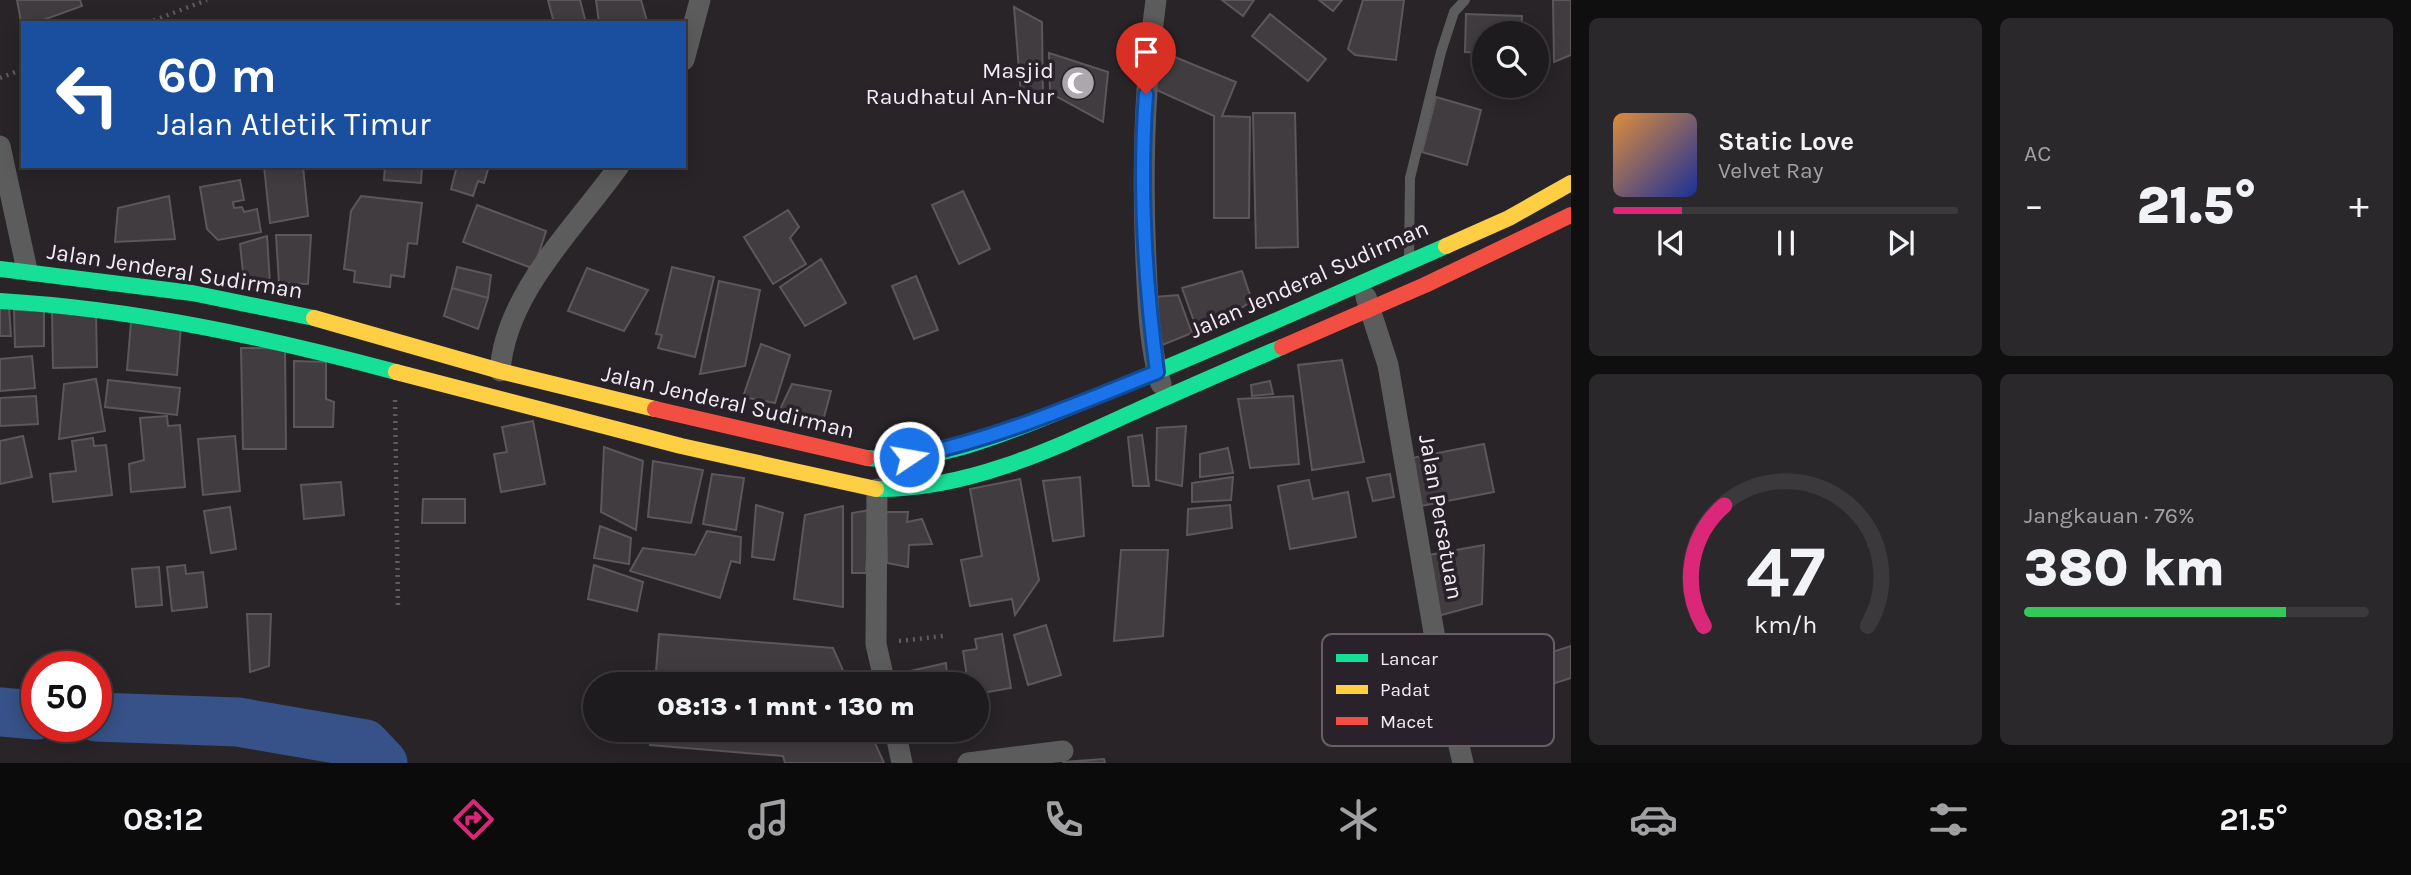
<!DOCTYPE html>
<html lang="id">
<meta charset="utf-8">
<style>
:root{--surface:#1e1b1e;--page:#2b282b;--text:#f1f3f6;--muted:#a1a1a4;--line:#3c393c;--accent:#db2777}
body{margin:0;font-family:Karla,sans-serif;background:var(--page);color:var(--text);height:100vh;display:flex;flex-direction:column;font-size:26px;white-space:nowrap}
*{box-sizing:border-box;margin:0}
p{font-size:23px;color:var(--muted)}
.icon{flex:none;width:38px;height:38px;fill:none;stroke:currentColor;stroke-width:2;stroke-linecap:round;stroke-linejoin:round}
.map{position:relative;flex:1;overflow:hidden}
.panel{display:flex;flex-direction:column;gap:18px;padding:18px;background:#100f10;width:840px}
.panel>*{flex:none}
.banner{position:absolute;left:21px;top:21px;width:665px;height:147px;border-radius:0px;box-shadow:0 4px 18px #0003,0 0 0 2px var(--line);background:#1a4fa0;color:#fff;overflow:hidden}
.fabs{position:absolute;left:1472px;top:21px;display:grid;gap:14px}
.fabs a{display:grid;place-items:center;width:77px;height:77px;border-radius:50%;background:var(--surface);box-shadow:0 4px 18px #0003,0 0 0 2px var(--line);font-size:35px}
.speed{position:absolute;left:21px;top:651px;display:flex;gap:14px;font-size:35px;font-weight:700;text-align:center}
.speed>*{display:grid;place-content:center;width:91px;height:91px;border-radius:50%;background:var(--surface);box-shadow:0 4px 18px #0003,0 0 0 2px var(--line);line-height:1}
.speed .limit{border:10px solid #d22;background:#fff;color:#111}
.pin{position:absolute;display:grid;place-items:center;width:60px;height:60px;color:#fff;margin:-72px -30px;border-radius:50% 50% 50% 0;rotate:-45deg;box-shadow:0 0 7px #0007}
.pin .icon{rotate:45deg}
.me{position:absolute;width:77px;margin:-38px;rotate:78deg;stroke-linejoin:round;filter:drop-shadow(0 0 5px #0008)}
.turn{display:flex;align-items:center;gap:24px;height:147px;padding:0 21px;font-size:32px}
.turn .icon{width:91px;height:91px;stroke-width:2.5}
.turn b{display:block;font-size:49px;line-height:60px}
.big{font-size:52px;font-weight:800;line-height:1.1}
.panel .widget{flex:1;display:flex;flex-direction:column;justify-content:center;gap:10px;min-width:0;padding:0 24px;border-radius:10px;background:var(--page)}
.panel .dial{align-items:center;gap:0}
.dial svg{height:182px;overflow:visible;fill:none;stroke:var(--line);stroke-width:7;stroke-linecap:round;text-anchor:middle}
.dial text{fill:var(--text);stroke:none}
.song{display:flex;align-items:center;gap:21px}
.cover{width:84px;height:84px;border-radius:10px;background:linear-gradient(135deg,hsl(30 70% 55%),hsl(230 70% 35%))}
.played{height:7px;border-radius:4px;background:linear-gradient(90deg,var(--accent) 20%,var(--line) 20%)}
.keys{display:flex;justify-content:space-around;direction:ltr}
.heat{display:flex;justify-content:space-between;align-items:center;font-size:38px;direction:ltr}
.charge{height:10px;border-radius:5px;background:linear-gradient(90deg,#34c759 76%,var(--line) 0)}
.panel .tiles{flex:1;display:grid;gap:18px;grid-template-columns:repeat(2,1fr)}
.trip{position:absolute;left:583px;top:672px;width:406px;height:70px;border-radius:35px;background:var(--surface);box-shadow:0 4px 18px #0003,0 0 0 2px var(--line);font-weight:800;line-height:70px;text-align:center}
.tabs{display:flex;height:112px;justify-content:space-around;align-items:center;background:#0c0b0c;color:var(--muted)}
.tabs .icon{width:49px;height:49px}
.tabs .current{color:var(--accent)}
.tabs b{font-size:32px;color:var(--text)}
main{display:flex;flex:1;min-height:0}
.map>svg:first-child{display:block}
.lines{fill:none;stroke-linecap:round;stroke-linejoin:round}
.river{stroke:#375288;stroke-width:49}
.building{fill:#403c3f;stroke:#5b575a;stroke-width:2}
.path{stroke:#5e5c5d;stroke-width:4.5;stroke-dasharray:2 5;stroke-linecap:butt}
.lane{stroke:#5c5c5c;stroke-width:10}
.street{stroke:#5c5c5c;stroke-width:21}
.fast{stroke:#16e098;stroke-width:16}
.slow{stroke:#ffcf43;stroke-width:16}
.jam{stroke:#f24e42;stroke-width:16}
.route-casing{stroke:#114b97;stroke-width:18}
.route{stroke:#1a73e8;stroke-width:12}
.labels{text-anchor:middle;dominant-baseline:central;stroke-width:7;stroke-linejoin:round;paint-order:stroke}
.poi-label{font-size:23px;fill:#f3eef3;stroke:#29222a;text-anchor:end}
.street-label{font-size:23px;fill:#f3eef3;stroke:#29222a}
.key{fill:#29222a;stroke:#665f66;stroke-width:2}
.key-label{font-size:19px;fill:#f3eef3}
</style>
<main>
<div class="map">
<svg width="1571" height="763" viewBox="0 0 1571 763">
<rect width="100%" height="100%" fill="#282428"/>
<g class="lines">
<!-- river -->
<path class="river" d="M 0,712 L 37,715
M 96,717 L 238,722 L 365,744 L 383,763"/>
</g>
<!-- building -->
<path class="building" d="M 17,0 L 80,0 L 82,6 L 35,23 L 23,23 L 22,27 Z
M 548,0 L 580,0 L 586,23 L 554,23 Z
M 596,0 L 641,0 L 647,21 L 599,23 Z
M 1222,0 L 1254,0 L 1243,16 Z
M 1319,0 L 1342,0 L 1333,11 Z
M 1363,0 L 1404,0 L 1396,60 L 1355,55 L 1348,49 Z
M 1553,0 L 1571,0 L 1571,55 L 1554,62 Z
M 1014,7 L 1042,22 L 1043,101 L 1021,96 Z
M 1270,14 L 1326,59 L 1308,81 L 1252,36 Z
M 1466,14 L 1522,16 L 1521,33 L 1484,33 L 1484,53 L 1465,52 Z
M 1160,51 L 1236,82 L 1222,116 L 1250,117 L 1249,218 L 1214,218 L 1214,116 L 1150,87 Z
M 1049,53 L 1108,72 L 1103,122 L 1050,93 Z
M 1436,97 L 1481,110 L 1467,165 L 1422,152 Z
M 1253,113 L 1295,113 L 1298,247 L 1256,248 Z
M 264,166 L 303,166 L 308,216 L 270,223 Z
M 385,166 L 422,166 L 421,183 L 384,180 Z
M 457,166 L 489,166 L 484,183 L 478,181 L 473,196 L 451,189 Z
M 240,180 L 244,200 L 233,202 L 234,208 L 242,207 L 244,212 L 257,209 L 261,232 L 218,240 L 207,229 L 200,187 Z
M 963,191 L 990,249 L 959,264 L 932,205 Z
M 169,196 L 175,239 L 115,242 L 118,208 Z
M 361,196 L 422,203 L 417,244 L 408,243 L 404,277 L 391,275 L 390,287 L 354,282 L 355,271 L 344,269 L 351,211 Z
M 477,205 L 546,231 L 534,269 L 463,242 Z
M 788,210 L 799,227 L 790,238 L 806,264 L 773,284 L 744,237 Z
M 276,235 L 311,235 L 308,284 L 279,283 Z
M 267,236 L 270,283 L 244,282 L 240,244 Z
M 821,259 L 846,303 L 805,326 L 780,287 Z
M 457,267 L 491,275 L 488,298 L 452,288 Z
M 672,267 L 714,277 L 695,357 L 658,348 L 662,335 L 656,334 Z
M 587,268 L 648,290 L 624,331 L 568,311 Z
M 1242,271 L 1252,301 L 1199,335 L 1182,288 Z
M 916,276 L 938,330 L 914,339 L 892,286 Z
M 719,281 L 760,290 L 745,366 L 700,374 Z
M 452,288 L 488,298 L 478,329 L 444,316 Z
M 1178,295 L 1192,333 L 1162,345 L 1155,297 Z
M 0,307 L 9,307 L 11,336 L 0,336 Z
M 14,310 L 44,310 L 44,346 L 15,347 Z
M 96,311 L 97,367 L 53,368 L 52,312 Z
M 131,322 L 181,326 L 177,375 L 127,370 Z
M 761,344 L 790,355 L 775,403 L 743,397 Z
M 241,348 L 285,348 L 286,449 L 243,449 Z
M 32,356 L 35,388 L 0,391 L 0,359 Z
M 1342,360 L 1364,462 L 1312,470 L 1298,365 Z
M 294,361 L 326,362 L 326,399 L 334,402 L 333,427 L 294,427 Z
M 96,379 L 105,431 L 59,439 L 64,384 Z
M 108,380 L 180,388 L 177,415 L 105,407 Z
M 1270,381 L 1273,394 L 1252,396 L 1251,385 Z
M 792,384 L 831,391 L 820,432 L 774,422 Z
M 36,396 L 38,424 L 0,426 L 0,398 Z
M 1293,396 L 1299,464 L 1250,468 L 1238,399 Z
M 167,416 L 168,426 L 180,425 L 185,487 L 131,492 L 129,464 L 144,460 L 140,418 Z
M 533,421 L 545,484 L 501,492 L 494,454 L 507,452 L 502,427 Z
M 1186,426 L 1182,486 L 1156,480 L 1157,428 Z
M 1142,435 L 1149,486 L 1133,486 L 1128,437 Z
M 23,436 L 32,477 L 0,484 L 0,441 Z
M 235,436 L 240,491 L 203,495 L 198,439 Z
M 93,438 L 94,446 L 106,445 L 112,495 L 53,502 L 50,474 L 76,471 L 72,441 Z
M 1484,444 L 1494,492 L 1421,506 L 1412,458 Z
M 604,447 L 643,461 L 636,530 L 601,512 Z
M 1228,448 L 1233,473 L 1200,477 L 1200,454 Z
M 653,461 L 703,470 L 691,523 L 648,517 Z
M 712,474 L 744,478 L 736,530 L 703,524 Z
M 1390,474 L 1394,497 L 1373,501 L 1367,478 Z
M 1080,477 L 1084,536 L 1053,541 L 1043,481 Z
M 1233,477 L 1231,500 L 1192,502 L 1192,483 Z
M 1020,479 L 1039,580 L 1015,615 L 1012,599 L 970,606 L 961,560 L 982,556 L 970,489 Z
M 1309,480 L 1313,499 L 1348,492 L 1356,537 L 1290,549 L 1278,486 Z
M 341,482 L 344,515 L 304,519 L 301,485 Z
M 423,499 L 465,499 L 465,523 L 422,523 Z
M 756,505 L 783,513 L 774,560 L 752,557 Z
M 1230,505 L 1232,528 L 1187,535 L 1188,509 Z
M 843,506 L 843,607 L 794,599 L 805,515 Z
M 230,507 L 236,549 L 211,553 L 204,511 Z
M 870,510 L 866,573 L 852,573 L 852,513 Z
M 886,512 L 908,512 L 907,522 L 922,519 L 932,544 L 909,545 L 908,567 L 887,563 Z
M 600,526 L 631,538 L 629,564 L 594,558 Z
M 707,531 L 741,537 L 740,563 L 731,561 L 720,598 L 630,571 L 643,548 L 695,555 Z
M 1484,545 L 1482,604 L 1438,616 L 1428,555 Z
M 1121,550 L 1168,550 L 1163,636 L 1114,641 Z
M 185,565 L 186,574 L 203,572 L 207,607 L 172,611 L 167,567 Z
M 594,565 L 643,582 L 637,611 L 588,599 Z
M 159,567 L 162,605 L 136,607 L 132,569 Z
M 247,614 L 271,614 L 269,666 L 250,672 Z
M 1046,625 L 1061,675 L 1028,685 L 1014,635 Z
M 659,634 L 833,648 L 849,684 L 655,684 Z
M 1002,634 L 1011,688 L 976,694 L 976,684 L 968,684 L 963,651 L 977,649 L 975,639 Z
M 1571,646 L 1571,678 L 1527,692 L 1518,663 Z
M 946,663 L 948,684 L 893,684 L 892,675 Z
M 652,730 L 869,730 L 884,763 L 785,763 L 783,756 L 650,745 Z
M 1104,759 L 1105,763 L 1062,762 Z"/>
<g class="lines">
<!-- path -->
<path class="path" d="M 147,23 L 207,0
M 0,78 L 23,69
M 395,400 L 398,605
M 899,641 L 943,636"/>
<!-- lane -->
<path class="lane" d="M 1409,259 L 1410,178 L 1441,52 L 1454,12 L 1465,0"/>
<!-- street -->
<path class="street" d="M 1156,0 C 1144,87 1142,174 1146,262 C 1148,303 1149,346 1161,384
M 684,60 L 700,0
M 0,146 L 27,270
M 1366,297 L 1388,365 L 1438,656 L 1463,763
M 500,371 C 506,292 575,228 619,166
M 877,489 L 876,644 L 885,684
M 895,730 L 902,763
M 968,763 L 1063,751"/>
<!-- fast -->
<path class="fast" d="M 0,269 L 192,293 L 314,318
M 0,301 C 135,309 265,337 396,372
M 867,458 C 942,466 1032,422 1100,395 C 1217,348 1331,296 1446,246
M 876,489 C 969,490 1057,447 1140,409 C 1187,388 1235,367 1282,347"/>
<!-- slow -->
<path class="slow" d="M 1446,246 L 1509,218 L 1571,183
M 314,318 L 500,371 L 655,409
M 396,372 L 681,446 L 876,489"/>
<!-- jam -->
<path class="jam" d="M 1282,347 L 1425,285 L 1571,215
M 655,409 L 867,458"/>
</g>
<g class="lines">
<!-- route casing -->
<g class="route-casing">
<path id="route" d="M 909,457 C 996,439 1075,405 1157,372 C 1145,281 1139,186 1146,94"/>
</g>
<!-- route -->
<use href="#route" class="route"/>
</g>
<!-- icons -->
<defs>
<g id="mosque-disc" transform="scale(1.75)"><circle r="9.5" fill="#aca7ac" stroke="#29222a"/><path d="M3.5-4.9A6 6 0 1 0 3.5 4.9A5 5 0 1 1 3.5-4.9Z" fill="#fff"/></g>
</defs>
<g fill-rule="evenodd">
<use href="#mosque-disc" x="1078" y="83"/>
</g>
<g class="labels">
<!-- poi labels -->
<g class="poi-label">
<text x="1054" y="70">Masjid<tspan x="1054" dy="26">Raudhatul An-Nur</tspan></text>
</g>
<!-- street labels -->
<g class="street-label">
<text transform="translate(175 271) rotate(9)">Jalan Jenderal Sudirman</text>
<text transform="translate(1309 279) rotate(-24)">Jalan Jenderal Sudirman</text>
<text transform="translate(728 402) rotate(13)">Jalan Jenderal Sudirman</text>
<text transform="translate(1441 517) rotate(80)">Jalan Persatuan</text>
</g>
</g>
<!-- legend -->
<rect x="1322" y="634" width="232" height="112" rx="10" class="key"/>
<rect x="1336" y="654" width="32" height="8" fill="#16e098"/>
<rect x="1336" y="685" width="32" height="9" fill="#ffcf43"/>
<rect x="1336" y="717" width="32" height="8" fill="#f24e42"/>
<g class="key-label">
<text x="1380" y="665">Lancar</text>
<text x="1380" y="696">Padat</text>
<text x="1380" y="728">Macet</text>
</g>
</svg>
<div class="fabs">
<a><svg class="icon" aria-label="search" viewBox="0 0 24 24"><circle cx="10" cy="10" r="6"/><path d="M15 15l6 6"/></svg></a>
</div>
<div class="speed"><div class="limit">50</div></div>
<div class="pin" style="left:1146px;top:94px;background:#d93025"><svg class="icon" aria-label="arrive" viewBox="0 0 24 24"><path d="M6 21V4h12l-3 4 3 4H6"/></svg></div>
<svg class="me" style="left:909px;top:457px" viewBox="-20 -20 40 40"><circle r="17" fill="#1a73e8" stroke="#fff" stroke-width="3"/><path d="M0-11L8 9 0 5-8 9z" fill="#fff"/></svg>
<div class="trip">08:13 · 1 mnt · 130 m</div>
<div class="banner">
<div class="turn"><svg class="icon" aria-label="left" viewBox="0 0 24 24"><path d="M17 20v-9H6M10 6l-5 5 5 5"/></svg><div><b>60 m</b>Jalan Atletik Timur</div></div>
</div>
</div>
<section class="panel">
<div class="tiles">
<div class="widget">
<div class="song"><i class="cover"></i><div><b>Static Love</b><p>Velvet Ray</p></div></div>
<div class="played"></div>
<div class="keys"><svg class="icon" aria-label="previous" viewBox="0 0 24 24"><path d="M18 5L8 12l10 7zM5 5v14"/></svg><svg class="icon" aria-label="pause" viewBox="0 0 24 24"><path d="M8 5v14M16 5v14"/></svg><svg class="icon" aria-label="next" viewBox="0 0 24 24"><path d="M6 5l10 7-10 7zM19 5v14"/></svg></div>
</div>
<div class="widget"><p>AC</p>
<div class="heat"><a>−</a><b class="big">21.5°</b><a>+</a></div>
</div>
<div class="widget dial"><svg viewBox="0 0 100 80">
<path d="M14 69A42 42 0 1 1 86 69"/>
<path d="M14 69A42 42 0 0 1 23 16" stroke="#db2777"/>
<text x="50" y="56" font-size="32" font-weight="700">47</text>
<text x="50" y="72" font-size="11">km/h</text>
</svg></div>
<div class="widget"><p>Jangkauan · 76%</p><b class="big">380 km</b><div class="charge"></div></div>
</div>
</section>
</main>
<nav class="tabs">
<b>08:12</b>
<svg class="icon current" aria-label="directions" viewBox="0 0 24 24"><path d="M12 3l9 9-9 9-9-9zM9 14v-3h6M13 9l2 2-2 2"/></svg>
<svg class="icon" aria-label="music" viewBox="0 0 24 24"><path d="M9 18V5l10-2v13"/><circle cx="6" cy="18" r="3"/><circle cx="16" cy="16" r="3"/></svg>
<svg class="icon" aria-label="phone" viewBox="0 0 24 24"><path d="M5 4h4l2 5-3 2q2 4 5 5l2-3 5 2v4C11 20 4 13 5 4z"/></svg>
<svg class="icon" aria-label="climate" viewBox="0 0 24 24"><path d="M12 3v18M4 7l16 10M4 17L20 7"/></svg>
<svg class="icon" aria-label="car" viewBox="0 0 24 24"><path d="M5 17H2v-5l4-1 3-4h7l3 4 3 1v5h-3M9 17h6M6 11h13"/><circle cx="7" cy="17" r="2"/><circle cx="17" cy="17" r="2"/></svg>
<svg class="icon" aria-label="filters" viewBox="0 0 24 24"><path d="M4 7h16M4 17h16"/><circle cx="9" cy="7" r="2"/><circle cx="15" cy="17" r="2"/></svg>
<b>21.5°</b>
</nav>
